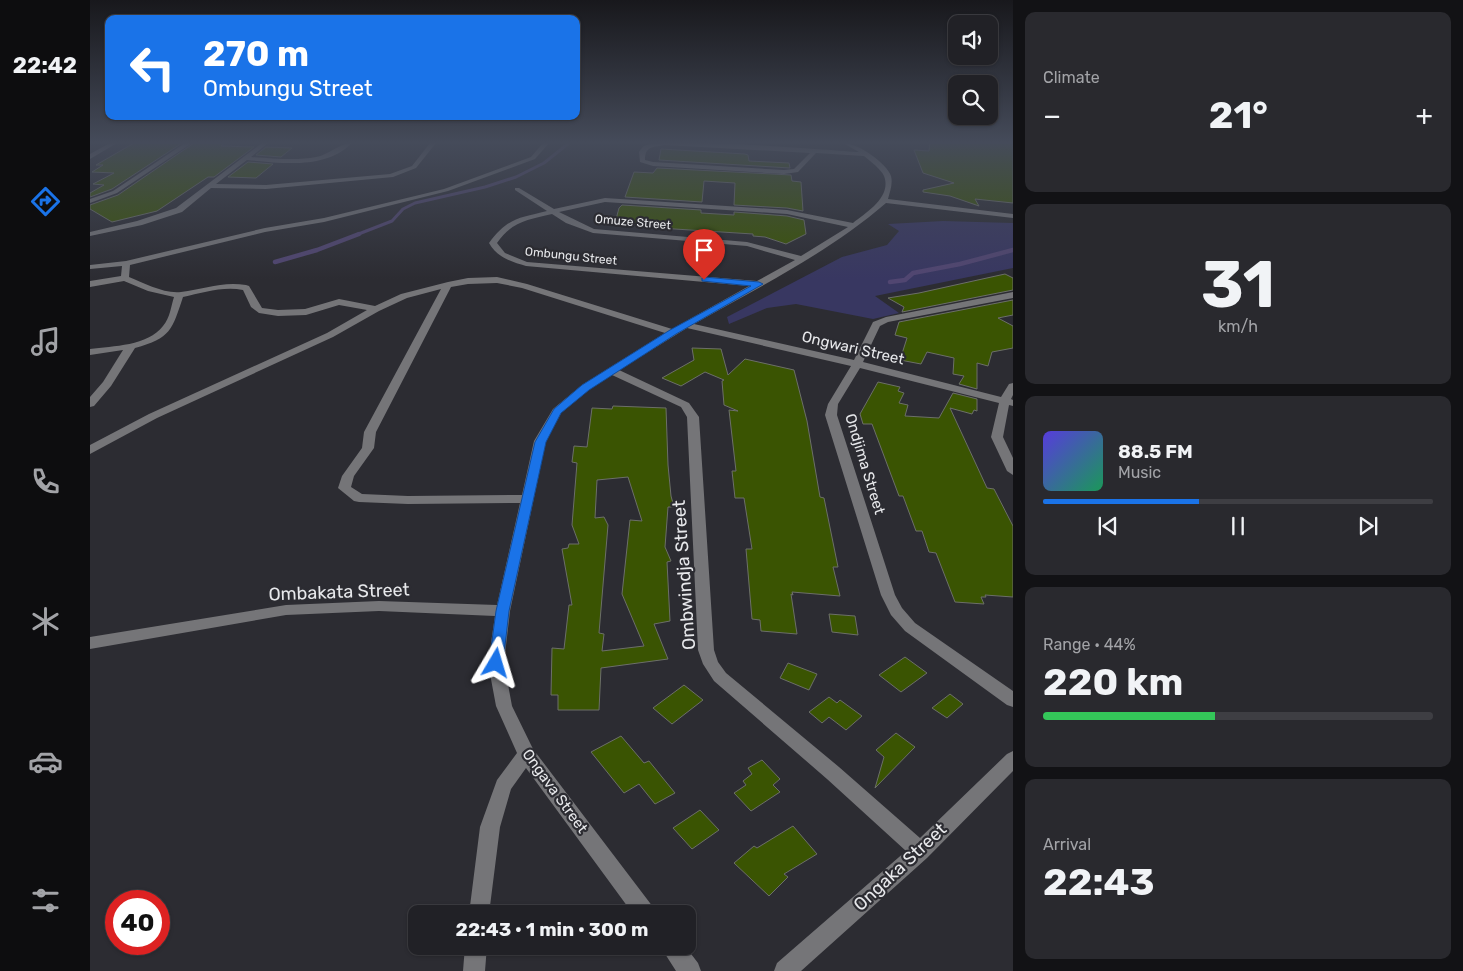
<!DOCTYPE html>
<meta charset="utf-8">
<style>
:root{--surface:#212126;--page:#29292e;--text:#f1f3f6;--muted:#a2a3a7;--line:#3e3e43;--accent:#1a73e8}
body{margin:0;font-family:Rubik,sans-serif;background:var(--page);color:var(--text);height:100vh;display:flex;flex-direction:column;font-size:19px;white-space:nowrap}
*{box-sizing:border-box;margin:0}
p{font-size:16px;color:var(--muted)}
.icon{flex:none;width:28px;height:28px;fill:none;stroke:currentColor;stroke-width:2;stroke-linecap:round;stroke-linejoin:round}
.map{position:relative;flex:1;overflow:hidden}
.sheet{display:flex;flex-direction:column;gap:12px;padding:12px;background:#121215;width:450px}
.sheet>*{flex:none}
.banner{position:absolute;left:15px;top:15px;width:475px;height:105px;border-radius:10px;box-shadow:0 1px 4px #0004,0 0 0 1px var(--line);background:#1a73e8;color:#fff;overflow:hidden}
.fabs{position:absolute;left:858px;top:15px;display:grid;gap:10px}
.fabs a{display:grid;place-items:center;width:50px;height:50px;border-radius:10px;background:var(--surface);box-shadow:0 1px 4px #0004,0 0 0 1px var(--line);font-size:25px}
.speed{position:absolute;left:15px;top:890px;display:flex;gap:10px;font-size:25px;font-weight:700;text-align:center}
.speed>*{display:grid;place-content:center;width:65px;height:65px;border-radius:50%;background:var(--surface);box-shadow:0 1px 4px #0004,0 0 0 1px var(--line);line-height:1}
.speed .limit{border:8px solid #d22;background:#fff;color:#111}
.pin{position:absolute;display:grid;place-items:center;width:42px;height:42px;color:#fff;margin:-51px -21px;border-radius:50% 50% 50% 0;rotate:-45deg;box-shadow:0 0 5px #0007}
.pin .icon{rotate:45deg}
.me{position:absolute;width:55px;margin:-28px;rotate:7deg;stroke-linejoin:round;filter:drop-shadow(0 0 4px #0008)}
.turn{display:flex;align-items:center;gap:18px;height:105px;padding:0 15px;font-size:22px}
.turn .icon{width:65px;height:65px;stroke-width:2.5}
.turn b{display:block;font-size:35px;line-height:42px}
.big{font-size:38px;font-weight:700;line-height:1.1}
.sheet .tile{flex:1;display:flex;flex-direction:column;justify-content:center;gap:8px;min-width:0;padding:0 18px;border-radius:10px;background:var(--page)}
.sheet .dial{align-items:center;gap:0}
.dial b{font-size:65px;line-height:1}
.song{display:flex;align-items:center;gap:15px}
.cover{width:60px;height:60px;border-radius:8px;background:linear-gradient(135deg,hsl(250 70% 55%),hsl(150 70% 35%))}
.played{height:5px;border-radius:2px;background:linear-gradient(90deg,var(--accent) 40%,var(--line) 40%)}
.keys{display:flex;justify-content:space-around;direction:ltr}
.heat{display:flex;justify-content:space-between;align-items:center;font-size:28px;direction:ltr}
.charge{height:8px;border-radius:4px;background:linear-gradient(90deg,#34c759 44%,var(--line) 0)}
.trip{position:absolute;left:318px;top:905px;width:288px;height:50px;border-radius:10px;background:var(--surface);box-shadow:0 1px 4px #0004,0 0 0 1px var(--line);font-weight:700;line-height:50px;text-align:center}
main{display:flex;flex:1;min-height:0}
.tabs{display:flex;flex-direction:column;width:90px;justify-content:space-around;align-items:center;background:#0d0d0f;color:var(--muted)}
.tabs .icon{width:35px;height:35px}
.tabs .selected{color:var(--accent)}
.tabs b{font-size:22px;color:var(--text)}
.map>svg:first-child{display:block}
.green{fill:#383761}
.lines{fill:none;stroke-linecap:round;stroke-linejoin:round}
.stream-far1{stroke:#514671;stroke-width:3}
.stream{stroke:#514671;stroke-width:4.5}
.building{fill:#3a5402;stroke:#6c6f69;fill-rule:evenodd}
.minor{fill:#757578;fill-rule:evenodd}
.route{fill:#1a73e8;stroke:#114b97}
.labels{text-anchor:middle;dominant-baseline:central;stroke-width:4.5;stroke-linejoin:round;paint-order:stroke}
.far-street-label{font-size:12px;fill:#e7e8eb;stroke:#2c2c32}
.street-label{font-size:15px;fill:#e7e8eb;stroke:#2c2c32}
.near-street-label{font-size:18px;fill:#e7e8eb;stroke:#2c2c32}
</style>
<main>
<nav class="tabs">
<b>22:42</b>
<svg class="icon selected" aria-label="directions" viewBox="0 0 24 24"><path d="M12 3l9 9-9 9-9-9zM9 14v-3h6M13 9l2 2-2 2"/></svg>
<svg class="icon" aria-label="music" viewBox="0 0 24 24"><path d="M9 18V5l10-2v13"/><circle cx="6" cy="18" r="3"/><circle cx="16" cy="16" r="3"/></svg>
<svg class="icon" aria-label="phone" viewBox="0 0 24 24"><path d="M5 4h4l2 5-3 2q2 4 5 5l2-3 5 2v4C11 20 4 13 5 4z"/></svg>
<svg class="icon" aria-label="climate" viewBox="0 0 24 24"><path d="M12 3v18M4 7l16 10M4 17L20 7"/></svg>
<svg class="icon" aria-label="car" viewBox="0 0 24 24"><path d="M5 17H2v-5l4-1 3-4h7l3 4 3 1v5h-3M9 17h6M6 11h13"/><circle cx="7" cy="17" r="2"/><circle cx="17" cy="17" r="2"/></svg>
<svg class="icon" aria-label="filters" viewBox="0 0 24 24"><path d="M4 7h16M4 17h16"/><circle cx="9" cy="7" r="2"/><circle cx="15" cy="17" r="2"/></svg>
</nav>
<div class="map">
<svg width="923" height="971" viewBox="0 0 923 971">
<rect width="100%" height="100%" fill="#2c2c32"/>
<!-- green -->
<path class="green" d="M 853,221 L 923,223 L 923,268 L 785,296 L 809,313 L 783,319 L 706,304 L 677,308 L 639,324 L 637,317 L 752,257 L 797,245 L 809,231 L 798,224 Z"/>
<g class="lines">
<!-- stream-far1 -->
<path class="stream-far1" d="M 266,235 L 302,221 L 313,209 L 325,203 L 395,187 L 426,177 L 454,163 L 479,143"/>
<!-- stream -->
<path class="stream" d="M 185,262 L 227,250 L 269,234
M 800,282 L 815,280 L 823,273 L 870,264 L 923,250"/>
</g>
<!-- building -->
<path class="building" d="M 44,143 L 92,143 L 22,189 L 0,197 L 0,193 L 14,185 L 3,184 L 24,173 L 2,172 L 13,165 L 6,165 Z
M 104,143 L 134,143 L 131,146 L 164,147 L 124,177 L 118,177 L 67,211 L 22,222 L 0,209 L 0,205 L 28,195 Z
M 840,143 L 923,143 L 923,203 L 885,199 L 889,206 L 860,196 L 833,192 L 833,190 L 864,183 L 833,173 L 824,150 L 839,151 Z
M 176,147 L 202,148 L 191,157 L 166,155 Z
M 571,149 L 655,154 L 658,155 L 659,161 L 699,163 L 700,168 L 569,160 Z
M 158,162 L 183,164 L 166,178 L 138,177 Z
M 567,168 L 701,175 L 702,181 L 711,182 L 713,211 L 697,208 L 644,205 L 645,183 L 614,181 L 612,202 L 535,197 L 544,172 L 563,173 Z
M 532,205 L 611,210 L 611,213 L 644,215 L 644,212 L 697,216 L 714,220 L 716,234 L 696,244 L 675,237 L 663,236 L 663,234 L 569,228 L 570,226 L 525,223 L 529,208 Z
M 915,274 L 923,278 L 923,290 L 812,312 L 814,307 L 798,298 L 829,293 Z
M 923,300 L 923,315 L 908,318 L 923,326 L 923,348 L 902,352 L 898,366 L 887,363 L 887,389 L 869,384 L 874,376 L 863,374 L 864,358 L 837,352 L 831,364 L 810,360 L 817,338 L 805,335 L 809,322 Z
M 602,348 L 631,349 L 638,375 L 655,359 L 704,370 L 717,421 L 730,497 L 734,498 L 748,567 L 743,567 L 750,596 L 702,592 L 703,595 L 701,594 L 707,634 L 671,631 L 670,620 L 662,619 L 656,549 L 662,549 L 654,498 L 645,498 L 642,471 L 646,471 L 639,410 L 648,411 L 634,405 L 632,381 L 634,380 L 615,372 L 591,386 L 572,378 L 604,360 Z
M 788,382 L 810,387 L 808,391 L 814,393 L 809,403 L 818,405 L 815,416 L 849,418 L 863,393 L 887,399 L 887,411 L 884,410 L 882,414 L 860,408 L 897,488 L 904,489 L 923,526 L 923,597 L 895,595 L 896,597 L 891,597 L 894,604 L 865,602 L 846,553 L 839,552 L 832,531 L 826,531 L 813,496 L 809,496 L 782,424 L 773,424 L 770,414 Z
M 523,406 L 576,408 L 578,465 L 581,496 L 584,507 L 578,507 L 575,547 L 581,561 L 577,562 L 580,621 L 564,624 L 578,659 L 511,668 L 509,710 L 468,710 L 468,695 L 461,695 L 462,648 L 474,649 L 479,605 L 482,605 L 472,549 L 478,548 L 479,544 L 489,544 L 482,525 L 487,463 L 482,462 L 484,446 L 497,447 L 502,408 L 522,409 ZM 538,477 L 552,521 L 540,520 L 532,594 L 554,646 L 512,651 L 514,634 L 509,633 L 518,525 L 514,517 L 505,518 L 507,480 Z
M 739,614 L 765,616 L 768,635 L 742,632 Z
M 815,657 L 837,673 L 811,692 L 789,675 Z
M 698,663 L 727,674 L 719,690 L 690,678 Z
M 594,685 L 613,700 L 582,724 L 563,708 Z
M 860,694 L 873,704 L 857,718 L 842,708 Z
M 739,697 L 747,703 L 750,700 L 772,716 L 756,730 L 739,717 L 732,723 L 719,712 Z
M 806,733 L 825,747 L 785,788 L 794,757 L 786,750 Z
M 531,736 L 554,763 L 559,761 L 585,793 L 565,804 L 549,784 L 534,793 L 501,752 Z
M 672,760 L 690,779 L 683,785 L 690,792 L 661,811 L 644,793 L 656,785 L 653,781 L 662,774 L 658,768 Z
M 610,810 L 629,830 L 602,849 L 583,828 Z
M 703,826 L 727,854 L 694,874 L 698,877 L 679,896 L 644,863 L 664,846 L 667,848 Z"/>
<g class="lines">
<!-- minor -->
<path class="minor" d="M 20,143 L 27,143 L 0,159 L 0,154 Z
M 95,143 L 102,143 L 27,193 L 0,203 L 0,199 L 23,191 Z
M 172,143 L 178,143 L 161,157 C 182,158 205,161 226,157 C 238,155 252,142 262,143 C 235,170 192,163 157,160 L 126,184 L 176,185 L 300,174 L 322,166 L 340,143 L 346,143 L 326,168 L 303,177 L 176,189 L 121,188 L 92,212 L 52,225 L 0,236 L 0,232 L 47,221 L 86,208 Z
M 453,143 L 459,143 L 445,159 L 358,191 L 234,222 L 175,232 L 40,265 L 39,277 C 54,283 74,294 91,292 C 114,289 133,281 156,285 L 159,286 L 172,308 L 188,310 L 215,309 L 249,299 L 285,306 L 311,294 L 358,282 L 378,278 L 407,277 L 437,284 L 582,329 L 659,286 L 436,266 C 421,262 407,257 399,243 C 417,218 429,218 457,211 L 425,190 L 425,188 L 429,188 L 464,209 L 515,198 L 697,210 L 763,223 C 777,212 802,197 794,176 C 791,169 780,161 774,156 L 726,153 L 708,172 L 694,174 L 563,166 L 550,162 L 549,152 C 549,152 553,146 554,146 C 569,136 739,150 769,152 L 753,143 C 766,142 797,163 801,176 C 803,184 800,191 798,199 L 923,214 L 923,218 L 796,203 C 738,253 669,287 604,324 L 764,360 L 783,322 L 796,317 L 923,292 L 923,298 L 798,322 L 790,326 L 773,362 L 911,397 L 919,384 L 923,383 L 923,395 L 921,399 L 923,400 L 923,406 L 919,405 L 913,437 L 923,458 L 923,475 L 917,471 L 901,437 L 909,403 L 770,368 L 748,404 L 747,415 L 805,595 L 812,608 L 825,623 L 923,691 L 923,707 L 917,705 L 815,631 L 801,615 L 791,595 L 735,415 L 738,404 L 761,366 L 597,328 L 529,370 L 599,403 L 609,417 L 624,650 L 628,662 L 636,673 L 749,767 L 830,838 L 917,754 L 923,751 L 923,771 L 837,858 L 711,971 L 684,971 L 687,963 L 816,851 L 737,779 L 624,681 L 613,664 L 608,650 L 597,417 L 591,407 L 522,375 L 500,389 L 471,413 L 456,441 L 420,611 L 414,663 L 422,706 L 443,749 L 563,907 L 566,914 L 543,914 L 436,768 L 421,789 L 410,827 L 399,914 L 379,914 L 390,827 L 407,780 L 427,753 L 406,706 L 398,663 L 405,616 L 289,611 L 196,615 L 0,649 L 0,637 L 196,605 L 289,601 L 407,605 L 430,503 L 318,504 L 269,502 L 264,501 L 248,488 L 252,476 L 272,448 L 274,432 L 351,289 L 317,298 L 289,311 L 243,337 L 67,418 L 0,454 L 0,445 L 59,414 L 237,333 L 277,310 L 249,305 L 216,315 L 188,316 L 169,313 L 161,307 L 153,290 C 133,286 112,293 93,297 C 82,330 81,338 45,348 L 21,386 L 4,406 L 0,407 L 0,397 L 13,382 L 33,350 L 0,355 L 0,349 C 23,346 58,346 73,326 C 80,318 81,306 84,297 L 58,291 L 34,281 L 0,287 L 0,281 L 31,276 L 32,266 L 0,269 L 0,265 L 36,261 L 175,228 L 234,218 L 354,189 L 441,157 ZM 575,145 L 720,153 L 704,169 L 694,170 L 563,162 L 555,160 C 555,146 563,147 575,145 ZM 515,202 L 697,214 L 758,227 L 711,256 L 657,242 L 504,229 L 469,212 ZM 462,214 L 476,223 L 503,233 L 657,246 L 705,260 L 667,281 L 437,262 L 415,253 L 407,243 C 422,221 438,220 462,214 ZM 407,283 L 432,288 L 575,333 L 492,385 L 463,409 L 444,441 L 432,495 L 318,496 L 272,494 L 261,487 L 264,476 L 284,448 L 286,432 L 361,287 L 378,284 Z
M 375,946 L 397,946 L 395,971 L 373,971 Z
M 570,946 L 595,946 L 608,963 L 611,971 L 586,971 Z"/>
</g>
<!-- sky -->
<linearGradient id="sky" x2="0" y2="1"><stop stop-color="#18181c"/><stop offset="0.51" stop-color="#454b5a"/><stop offset="1" stop-color="#454b5a" stop-opacity="0"/></linearGradient>
<rect width="923" height="279" fill="url(#sky)"/>
<!-- route -->
<path class="route" d="M 614,277 L 669,282 L 673,284 L 586,334 L 499,390 L 471,413 L 456,442 L 419,611 L 413,663 L 411,667 L 406,669 L 401,667 L 399,663 L 406,611 L 445,442 L 464,409 L 492,385 L 580,330 L 661,286 L 612,281 L 612,278 Z"/>
<g class="labels">
<!-- far-street labels -->
<g class="far-street-label">
<text transform="translate(543 222) rotate(5)">Omuze Street</text>
<text transform="translate(481 256) rotate(6)">Ombungu Street</text>
</g>
<!-- street labels -->
<g class="street-label">
<text transform="translate(763 348) rotate(13)">Ongwari Street</text>
<text transform="translate(775 464) rotate(73)">Ondjima Street</text>
<text transform="translate(465 791) rotate(54)">Ongava Street</text>
</g>
<!-- near-street labels -->
<g class="near-street-label">
<text transform="translate(594 575) rotate(-94)">Ombwindja Street</text>
<text transform="translate(249 592) rotate(-2)">Ombakata Street</text>
<text transform="translate(810 867) rotate(-43)">Ongaka Street</text>
</g>
</g>
</svg>
<div class="fabs">
<a><svg class="icon" aria-label="sound" viewBox="0 0 24 24"><path d="M4 9h4l5-4v14l-5-4H4zM17 9q2 3 0 6"/></svg></a>
<a><svg class="icon" aria-label="search" viewBox="0 0 24 24"><circle cx="10" cy="10" r="6"/><path d="M15 15l6 6"/></svg></a>
</div>
<div class="speed"><div class="limit">40</div></div>
<div class="pin" style="left:614px;top:280px;background:#d93025"><svg class="icon" aria-label="arrive" viewBox="0 0 24 24"><path d="M6 21V4h12l-3 4 3 4H6"/></svg></div>
<svg class="me" style="left:406px;top:663px" viewBox="-20 -20 40 40"><path d="M0-17L14 15 0 8-14 15z" fill="#1a73e8" stroke="#fff" stroke-width="4"/></svg>
<div class="trip">22:43 · 1 min · 300 m</div>
<div class="banner">
<div class="turn"><svg class="icon" aria-label="left" viewBox="0 0 24 24"><path d="M17 20v-9H6M10 6l-5 5 5 5"/></svg><div><b>270 m</b>Ombungu Street</div></div>
</div>
</div>
<section class="sheet">
<div class="tile"><p>Climate</p>
<div class="heat"><a>−</a><b class="big">21°</b><a>+</a></div>
</div>
<div class="tile dial"><b>31</b><p>km/h</p></div>
<div class="tile">
<div class="song"><i class="cover"></i><div><b>88.5 FM</b><p>Music</p></div></div>
<div class="played"></div>
<div class="keys"><svg class="icon" aria-label="previous" viewBox="0 0 24 24"><path d="M18 5L8 12l10 7zM5 5v14"/></svg><svg class="icon" aria-label="pause" viewBox="0 0 24 24"><path d="M8 5v14M16 5v14"/></svg><svg class="icon" aria-label="next" viewBox="0 0 24 24"><path d="M6 5l10 7-10 7zM19 5v14"/></svg></div>
</div>
<div class="tile"><p>Range · 44%</p><b class="big">220 km</b><div class="charge"></div></div>
<div class="tile"><p>Arrival</p><b class="big">22:43</b></div>
</section>
</main>
